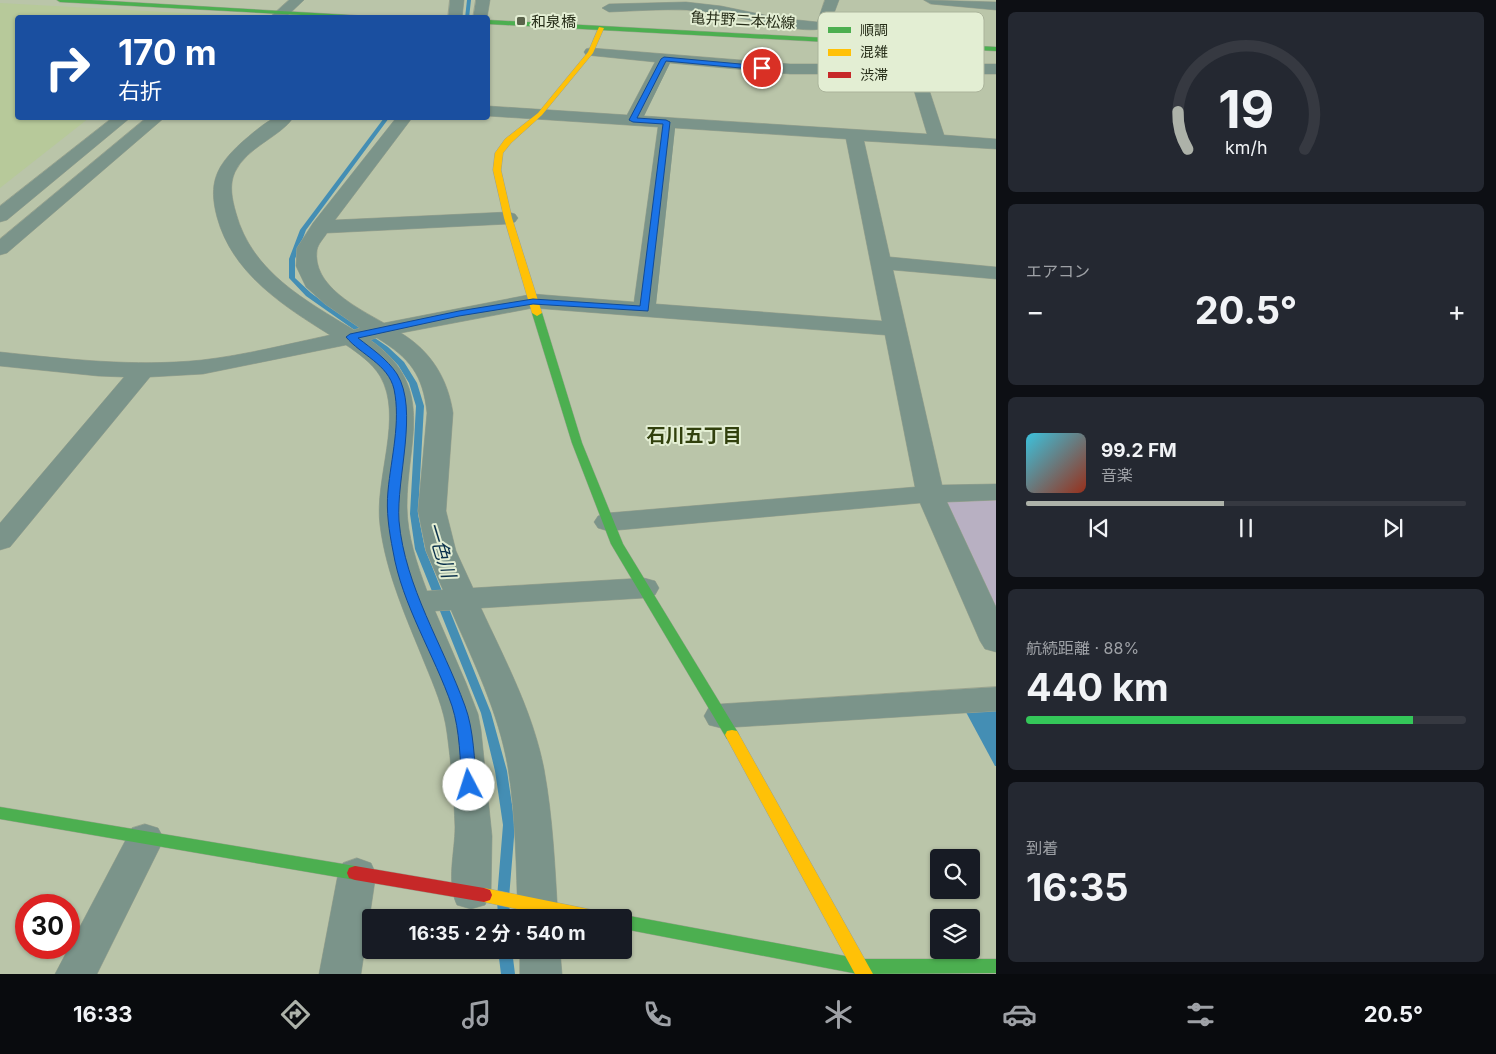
<!DOCTYPE html>
<html lang="ja">
<meta charset="utf-8">
<style>
:root{--surface:#171b24;--page:#242831;--text:#f1f3f6;--muted:#9ea1a6;--line:#363941;--accent:#adb2a9}
body{margin:0;font-family:Inter,"Noto Sans JP",sans-serif;background:var(--page);color:var(--text);height:100vh;display:flex;flex-direction:column;font-size:19px;white-space:nowrap}
*{box-sizing:border-box;margin:0}
p{font-size:16px;color:var(--muted)}
.icon{flex:none;width:28px;height:28px;fill:none;stroke:currentColor;stroke-width:2;stroke-linecap:round;stroke-linejoin:round}
.map{position:relative;flex:1;overflow:hidden}
.panel{display:flex;flex-direction:column;gap:12px;padding:12px;background:#0d0f14;width:500px}
.panel>*{flex:none}
.hud{position:absolute;left:15px;top:15px;width:475px;height:105px;border-radius:5px;box-shadow:0 1px 4px #0004;background:#1a4fa0;color:#fff;overflow:hidden}
.fabs{position:absolute;left:930px;top:849px;display:grid;gap:10px}
.fabs a{display:grid;place-items:center;width:50px;height:50px;border-radius:5px;background:var(--surface);box-shadow:0 1px 4px #0004;font-size:25px}
.speed{position:absolute;left:15px;top:894px;display:flex;gap:10px;font-size:25px;font-weight:700;text-align:center}
.speed>*{display:grid;place-content:center;width:65px;height:65px;border-radius:50%;background:var(--surface);box-shadow:0 1px 4px #0004;line-height:1}
.speed .limit{border:8px solid #d22;background:#fff;color:#111}
.pin{position:absolute;display:grid;place-items:center;width:42px;height:42px;color:#fff;margin:-21px;border:2px solid #fff;border-radius:50%;box-shadow:0 1px 5px #0007}
.me{position:absolute;width:55px;margin:-28px;rotate:355deg;stroke-linejoin:round;filter:drop-shadow(0 0 4px #0008)}
.turn{display:flex;align-items:center;gap:18px;height:105px;padding:0 20px;font-size:22px}
.turn .icon{width:65px;height:65px;stroke-width:2.5}
.turn b{display:block;font-size:35px;line-height:42px}
.big{font-size:38px;font-weight:700;line-height:1.1}
.panel .tile{flex:1;display:flex;flex-direction:column;justify-content:center;gap:8px;min-width:0;padding:0 18px;border-radius:8px;background:var(--page)}
.panel .dial{align-items:center;gap:0}
.dial svg{height:130px;overflow:visible;fill:none;stroke:var(--line);stroke-width:7;stroke-linecap:round;text-anchor:middle}
.dial text{fill:var(--text);stroke:none}
.song{display:flex;align-items:center;gap:15px}
.cover{width:60px;height:60px;border-radius:8px;background:linear-gradient(135deg,hsl(190 70% 55%),hsl(10 70% 35%))}
.played{height:5px;border-radius:2px;background:linear-gradient(90deg,var(--accent) 45%,var(--line) 45%)}
.keys{display:flex;justify-content:space-around;direction:ltr}
.heat{display:flex;justify-content:space-between;align-items:center;font-size:28px;direction:ltr}
.charge{height:8px;border-radius:4px;background:linear-gradient(90deg,#34c759 88%,var(--line) 0)}
.trip{position:absolute;left:362px;top:909px;width:270px;height:50px;border-radius:5px;background:var(--surface);box-shadow:0 1px 4px #0004;font-weight:700;line-height:50px;text-align:center}
.tab-bar{display:flex;height:80px;justify-content:space-around;align-items:center;background:#090b0e;color:var(--muted)}
.tab-bar .icon{width:35px;height:35px}
.tab-bar .selected{color:var(--accent)}
.tab-bar b{font-size:22px;color:var(--text)}
main{display:flex;flex:1;min-height:0}
.map>svg:first-child{display:block}
.built{fill:#b7c99a}
.green{fill:#b8b0c2}
.water{fill:#448eb4}
.lines{fill:none;stroke-linecap:round;stroke-linejoin:round}
.stream{fill:#448eb4;fill-rule:evenodd}
.street-casing{stroke:#9ca48f;stroke-width:1}
.fast-casing{stroke:#9ca48f;stroke-width:1}
.slow-casing{stroke:#9ca48f;stroke-width:1}
.jam-casing{stroke:#9ca48f;stroke-width:1}
.street{fill:#7b948a;fill-rule:evenodd}
.fast{fill:#4caf50;fill-rule:evenodd}
.slow{fill:#ffc107;fill-rule:evenodd}
.jam{fill:#c62828;fill-rule:evenodd}
.route{fill:#1a73e8;stroke:#114b97}
.poi-dot{fill:#5a634b;stroke:#e3eed3;stroke-width:2}
.labels{text-anchor:middle;dominant-baseline:central;stroke-width:4;stroke-linejoin:round;paint-order:stroke}
.far-street-label{font-size:15px;fill:#272e19;stroke:#e3eed3}
.far-poi-label{font-size:15px;fill:#272e19;stroke:#e3eed3;text-anchor:start}
.neighbourhood-label{font-size:19px;font-weight:bold;fill:#31400d;stroke:#e3eed3}
.water-label{font-size:19px;font-style:italic;fill:#0b314c;stroke:#e3eed3}
.key{fill:#e3eed3;stroke:#abb49b;stroke-width:1}
.key-label{font-size:14px;fill:#272e19}
</style>
<main>
<div class="map">
<svg width="996" height="974" viewBox="0 0 996 974">
<rect width="100%" height="100%" fill="#bac5a9"/>
<!-- built -->
<path class="built" d="M 0,3 L 219,15 L 216,18 L 18,18 L 18,118 L 89,118 L 0,188 Z"/>
<!-- green -->
<path class="green" d="M 996,492 L 996,641 L 930,494 Z"/>
<!-- water -->
<path class="water" d="M 996,699 L 996,766 L 995,766 L 960,701 Z"/>
<g class="lines">
<!-- stream -->
<path class="stream" d="M 467,0 L 471,0 L 469,18 L 465,18 Z
M 384,118 L 389,118 L 306,230 L 295,259 L 295,278 L 311,293 L 330,307 L 388,347 L 404,362 L 417,383 L 424,406 L 418,514 L 425,549 L 491,713 L 507,771 L 515,825 L 509,898 L 510,918 L 498,918 L 497,898 L 503,825 L 495,771 L 481,713 L 415,549 L 410,514 L 416,406 L 409,383 L 398,365 L 383,350 L 306,296 L 289,278 L 289,259 L 300,230 Z
M 498,950 L 512,950 L 515,974 L 501,974 Z"/>
<!-- street casing -->
<g class="street-casing">
<path id="street" d="M 289,0 L 304,0 L 285,18 L 269,18 Z
M 450,0 L 464,0 L 462,18 L 448,18 Z
M 476,0 L 490,0 L 487,18 L 473,18 Z
M 825,0 L 839,0 L 830,24 C 821,36 780,26 767,24 C 740,18 714,12 687,10 C 661,9 635,11 609,12 L 602,8 L 609,4 L 686,2 L 721,6 L 779,18 L 817,22 Z
M 924,0 L 996,2 L 996,10 L 931,4 Z
M 591,48 L 790,64 L 996,64 L 996,74 L 924,74 L 944,135 L 996,139 L 996,149 L 864,141 L 890,257 L 996,267 L 996,279 L 893,270 L 942,485 L 996,484 L 996,500 L 947,502 L 996,607 L 996,652 L 985,649 L 980,641 L 920,503 L 608,531 L 598,528 L 594,522 L 598,516 L 608,513 L 915,487 L 885,335 L 533,308 L 401,333 C 431,351 448,379 453,413 L 446,511 L 456,551 L 473,588 L 644,578 L 655,581 L 659,588 L 655,595 L 644,598 L 481,608 C 505,660 533,712 544,769 C 553,818 555,868 558,918 L 518,918 C 516,868 516,818 508,768 C 499,713 473,661 451,610 L 435,611 L 466,683 L 478,714 L 481,730 L 492,836 L 491,893 L 485,905 L 471,909 L 457,905 C 446,882 455,852 455,827 C 454,797 451,762 447,733 C 444,709 434,686 425,664 C 407,619 386,574 380,525 C 374,478 404,417 380,376 C 372,363 358,353 346,345 L 203,374 L 150,377 L 10,547 L 0,550 L 0,523 L 124,377 L 98,376 L 0,366 L 0,352 C 67,359 134,367 202,360 C 245,355 288,344 330,335 C 283,306 232,273 217,217 C 208,183 216,166 241,143 C 249,136 266,121 275,118 C 279,116 289,117 293,118 C 280,137 247,147 235,172 C 229,185 232,199 236,213 C 252,272 305,300 354,330 L 360,328 L 325,304 L 306,287 L 296,266 L 297,248 L 313,223 L 396,118 L 412,118 L 335,220 L 508,212 L 515,214 L 518,218 L 515,222 L 508,224 L 327,233 C 324,238 318,244 317,250 C 312,286 358,308 384,323 L 533,294 L 634,302 L 658,127 L 488,116 L 488,106 L 627,115 L 655,62 L 586,55 L 584,52 L 586,49 ZM 670,63 L 790,74 L 909,74 L 927,134 L 644,116 ZM 675,128 L 846,139 L 882,321 L 656,304 ZM 377,338 C 410,358 423,375 427,413 L 418,511 L 426,551 L 443,590 L 427,591 C 417,564 407,535 407,506 C 407,440 437,386 370,340 Z
M 112,118 L 130,118 L 7,220 L 0,222 L 0,206 Z
M 146,118 L 164,118 L 7,253 L 0,255 L 0,239 Z
M 996,687 L 996,711 L 721,728 L 709,725 L 704,716 L 709,707 L 721,704 Z
M 145,824 L 158,828 L 164,839 L 97,974 L 55,974 L 132,828 Z
M 357,858 L 371,863 L 376,874 L 361,974 L 319,974 L 338,874 L 343,863 Z
M 520,950 L 560,950 L 562,974 L 520,974 Z"/>
</g>
<!-- fast casing -->
<g class="fast-casing">
<path id="fast" d="M 57,0 L 91,0 L 401,18 L 358,18 L 60,2 Z
M 488,20 L 996,47 L 996,51 L 488,24 Z
M 537,310 L 542,313 L 582,443 L 623,544 L 737,731 L 739,735 L 737,739 L 732,740 L 727,739 L 611,544 L 572,443 L 532,313 Z
M 0,807 L 355,866 L 361,868 L 363,873 L 361,878 L 355,880 L 0,819 Z
M 624,915 L 861,959 L 996,959 L 996,973 L 858,974 L 624,929 L 624,918 L 618,918 Z"/>
</g>
<!-- slow casing -->
<g class="slow-casing">
<path id="slow" d="M 599,27 L 604,28 L 593,53 L 542,115 L 511,143 L 503,153 L 501,170 L 512,218 L 542,313 L 537,316 L 532,313 L 504,218 L 493,170 L 495,153 L 505,139 L 538,113 L 588,52 Z
M 732,730 L 737,731 L 873,974 L 855,974 L 725,735 L 727,731 Z
M 484,888 L 598,911 L 604,913 L 606,918 L 561,918 L 484,902 L 478,900 L 476,895 L 478,890 Z"/>
</g>
<!-- jam casing -->
<g class="jam-casing">
<path id="jam" d="M 355,866 L 484,888 L 490,890 L 492,895 L 490,900 L 484,902 L 355,880 L 349,878 L 347,873 L 349,868 Z"/>
</g>
<!-- street -->
<use href="#street" class="street"/>
<!-- fast -->
<use href="#fast" class="fast"/>
<!-- slow -->
<use href="#slow" class="slow"/>
<!-- jam -->
<use href="#jam" class="jam"/>
</g>
<!-- route -->
<path class="route" d="M 664,57 L 762,66 L 765,68 L 762,70 L 666,61 L 637,118 L 666,120 L 670,122 L 648,311 L 533,304 L 459,316 L 358,338 C 372,349 387,359 397,374 C 419,410 396,478 399,521 C 405,587 443,645 465,706 C 474,730 474,760 477,785 L 474,789 L 469,791 L 464,789 L 462,785 C 460,760 460,731 452,706 C 434,654 402,605 393,551 C 389,531 386,511 388,491 C 391,458 401,422 394,389 C 388,364 361,355 346,337 L 350,334 L 459,311 L 533,299 L 640,306 L 663,124 L 633,122 L 629,120 L 661,59 Z"/>
<!-- markers -->
<rect class="poi-dot" x="516" y="16" width="10" height="10" rx="2.5"/>
<g class="labels">
<!-- far-street labels -->
<g class="far-street-label">
<text transform="translate(743 20) rotate(3)">亀井野二本松線</text>
</g>
<!-- far-poi labels -->
<g class="far-poi-label">
<text x="531" y="21">和泉橋</text>
</g>
<!-- neighbourhood labels -->
<g class="neighbourhood-label">
<text x="694" y="435">石川五丁目</text>
</g>
<!-- water labels -->
<g class="water-label">
<text transform="translate(441 550) rotate(73)">一色川</text>
</g>
</g>
<!-- legend -->
<rect x="818" y="12" width="166" height="80" rx="8" class="key"/>
<rect x="828" y="27" width="23" height="6" fill="#4caf50"/>
<rect x="828" y="49" width="23" height="7" fill="#ffc107"/>
<rect x="828" y="72" width="23" height="6" fill="#c62828"/>
<g class="key-label">
<text x="860" y="35">順調</text>
<text x="860" y="57">混雑</text>
<text x="860" y="80">渋滞</text>
</g>
</svg>
<div class="fabs">
<a><svg class="icon" aria-label="search" viewBox="0 0 24 24"><circle cx="10" cy="10" r="6"/><path d="M15 15l6 6"/></svg></a>
<a><svg class="icon" aria-label="layers" viewBox="0 0 24 24"><path d="M12 4l9 5-9 5-9-5zM3 14l9 5 9-5"/></svg></a>
</div>
<div class="speed"><div class="limit">30</div></div>
<div class="pin" style="left:762px;top:68px;background:#d93025"><svg class="icon" aria-label="arrive" viewBox="0 0 24 24"><path d="M6 21V4h12l-3 4 3 4H6"/></svg></div>
<svg class="me" style="left:469px;top:785px" viewBox="-20 -20 40 40"><circle r="19" fill="#fff"/><path d="M0-13L10 11 0 6-10 11z" fill="#1a73e8"/></svg>
<div class="trip">16:35 · 2 分 · 540 m</div>
<div class="hud">
<div class="turn"><svg class="icon" aria-label="right" viewBox="0 0 24 24"><path d="M7 20v-9h11M14 6l5 5-5 5"/></svg><div><b>170 m</b>右折</div></div>
</div>
</div>
<section class="panel">
<div class="tile dial"><svg viewBox="0 0 100 80">
<path d="M14 69A42 42 0 1 1 86 69"/>
<path d="M14 69A42 42 0 0 1 8 46" stroke="#adb2a9"/>
<text x="50" y="56" font-size="32" font-weight="700">19</text>
<text x="50" y="72" font-size="11">km/h</text>
</svg></div>
<div class="tile"><p>エアコン</p>
<div class="heat"><a>−</a><b class="big">20.5°</b><a>+</a></div>
</div>
<div class="tile">
<div class="song"><i class="cover"></i><div><b>99.2 FM</b><p>音楽</p></div></div>
<div class="played"></div>
<div class="keys"><svg class="icon" aria-label="previous" viewBox="0 0 24 24"><path d="M18 5L8 12l10 7zM5 5v14"/></svg><svg class="icon" aria-label="pause" viewBox="0 0 24 24"><path d="M8 5v14M16 5v14"/></svg><svg class="icon" aria-label="next" viewBox="0 0 24 24"><path d="M6 5l10 7-10 7zM19 5v14"/></svg></div>
</div>
<div class="tile"><p>航続距離 · 88%</p><b class="big">440 km</b><div class="charge"></div></div>
<div class="tile"><p>到着</p><b class="big">16:35</b></div>
</section>
</main>
<nav class="tab-bar">
<b>16:33</b>
<svg class="icon selected" aria-label="directions" viewBox="0 0 24 24"><path d="M12 3l9 9-9 9-9-9zM9 14v-3h6M13 9l2 2-2 2"/></svg>
<svg class="icon" aria-label="music" viewBox="0 0 24 24"><path d="M9 18V5l10-2v13"/><circle cx="6" cy="18" r="3"/><circle cx="16" cy="16" r="3"/></svg>
<svg class="icon" aria-label="phone" viewBox="0 0 24 24"><path d="M5 4h4l2 5-3 2q2 4 5 5l2-3 5 2v4C11 20 4 13 5 4z"/></svg>
<svg class="icon" aria-label="climate" viewBox="0 0 24 24"><path d="M12 3v18M4 7l16 10M4 17L20 7"/></svg>
<svg class="icon" aria-label="car" viewBox="0 0 24 24"><path d="M5 17H2v-5l4-1 3-4h7l3 4 3 1v5h-3M9 17h6M6 11h13"/><circle cx="7" cy="17" r="2"/><circle cx="17" cy="17" r="2"/></svg>
<svg class="icon" aria-label="filters" viewBox="0 0 24 24"><path d="M4 7h16M4 17h16"/><circle cx="9" cy="7" r="2"/><circle cx="15" cy="17" r="2"/></svg>
<b>20.5°</b>
</nav>
